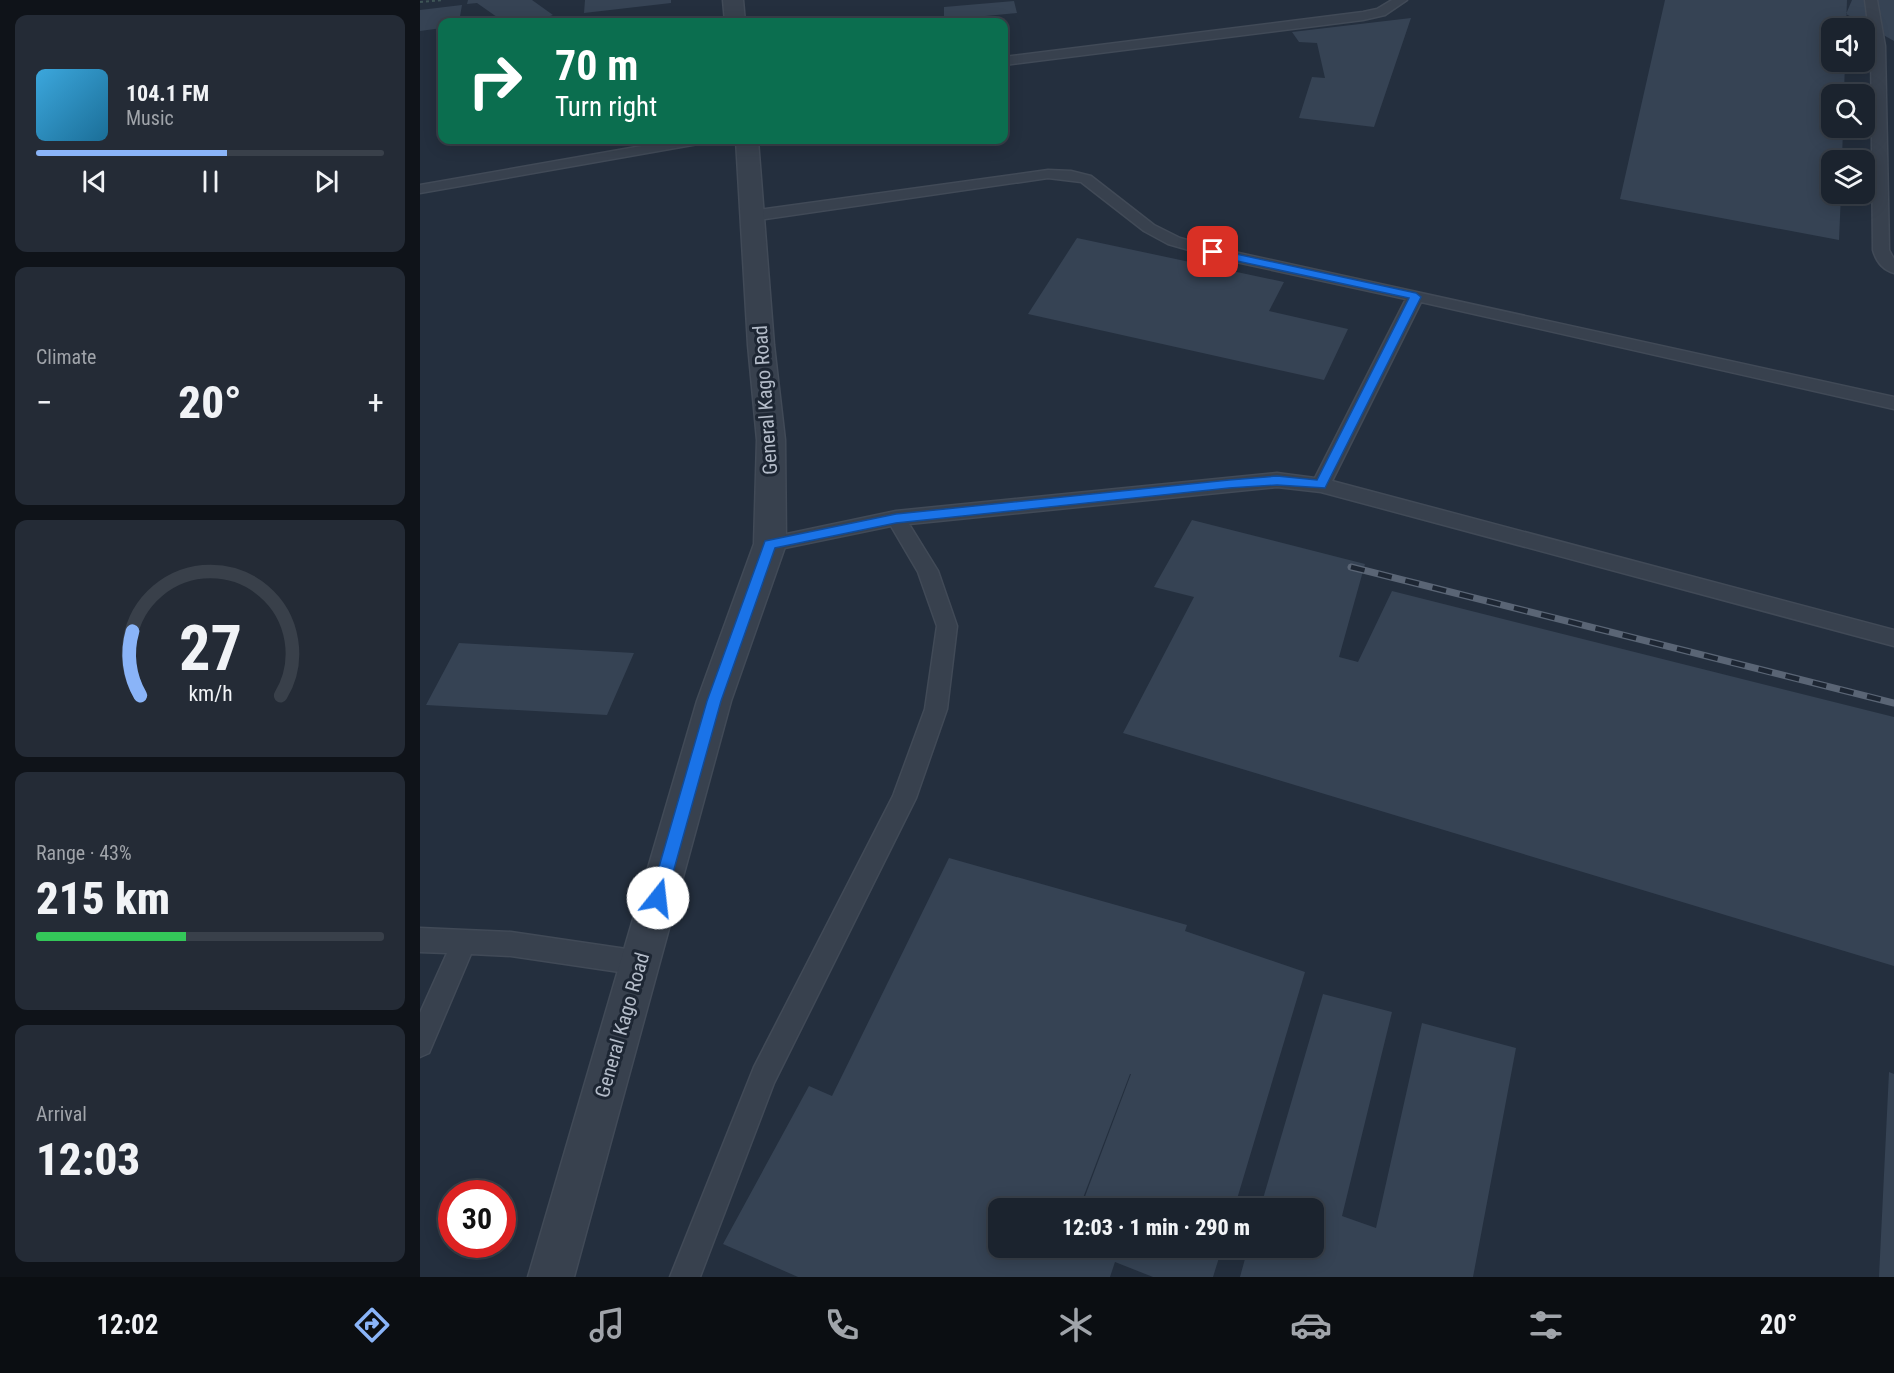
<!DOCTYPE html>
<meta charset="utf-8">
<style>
:root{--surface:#1b232e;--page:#242b36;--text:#f1f3f6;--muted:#a0a4aa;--line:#39404a;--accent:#8ab4f8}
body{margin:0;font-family:"Roboto Condensed",sans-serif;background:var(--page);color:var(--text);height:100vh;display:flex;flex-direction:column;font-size:22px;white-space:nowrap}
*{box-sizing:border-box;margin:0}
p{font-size:20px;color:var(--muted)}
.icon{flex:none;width:33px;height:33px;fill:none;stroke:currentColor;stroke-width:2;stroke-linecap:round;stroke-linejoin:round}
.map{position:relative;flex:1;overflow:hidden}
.sheet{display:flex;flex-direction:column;gap:15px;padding:15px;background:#0f1319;width:420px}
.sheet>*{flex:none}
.top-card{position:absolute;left:18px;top:18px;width:570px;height:126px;border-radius:12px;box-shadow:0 3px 15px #0003,0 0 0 2px var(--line);background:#0b6e4f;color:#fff;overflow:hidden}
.tools{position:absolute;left:1401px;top:18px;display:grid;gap:12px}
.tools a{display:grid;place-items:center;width:54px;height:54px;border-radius:12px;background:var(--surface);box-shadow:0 3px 15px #0003,0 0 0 2px var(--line);font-size:30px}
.speed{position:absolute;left:18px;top:1180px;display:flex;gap:12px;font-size:30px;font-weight:700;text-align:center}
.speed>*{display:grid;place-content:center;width:78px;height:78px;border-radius:50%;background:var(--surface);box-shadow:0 3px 15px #0003,0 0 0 2px var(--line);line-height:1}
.speed .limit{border:9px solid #d22;background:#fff;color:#111}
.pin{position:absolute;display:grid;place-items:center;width:51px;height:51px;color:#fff;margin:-26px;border-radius:12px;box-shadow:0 3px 9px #0006}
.me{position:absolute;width:66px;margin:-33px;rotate:16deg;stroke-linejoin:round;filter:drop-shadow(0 0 4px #0008)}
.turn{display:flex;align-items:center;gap:21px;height:126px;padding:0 18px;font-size:27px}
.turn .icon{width:78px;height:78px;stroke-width:2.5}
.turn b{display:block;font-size:42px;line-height:51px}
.big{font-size:45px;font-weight:800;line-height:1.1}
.sheet .card{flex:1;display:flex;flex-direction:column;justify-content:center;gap:9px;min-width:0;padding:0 21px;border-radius:12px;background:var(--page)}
.sheet .dial{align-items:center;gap:0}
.dial svg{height:156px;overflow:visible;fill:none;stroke:var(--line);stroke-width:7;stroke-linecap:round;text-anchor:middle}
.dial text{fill:var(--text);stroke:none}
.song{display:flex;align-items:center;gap:18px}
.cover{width:72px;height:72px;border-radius:9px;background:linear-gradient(135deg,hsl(200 70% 55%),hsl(200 70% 35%))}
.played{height:6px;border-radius:3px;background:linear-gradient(90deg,var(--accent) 55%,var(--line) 55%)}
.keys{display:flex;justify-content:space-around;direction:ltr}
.heat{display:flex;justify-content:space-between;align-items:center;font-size:33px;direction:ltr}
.charge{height:9px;border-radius:4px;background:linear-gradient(90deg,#34c759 43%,var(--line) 0)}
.trip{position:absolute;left:568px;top:1198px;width:336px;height:60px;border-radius:12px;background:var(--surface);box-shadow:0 3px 15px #0003,0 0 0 2px var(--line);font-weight:800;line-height:60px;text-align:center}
.menu{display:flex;height:96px;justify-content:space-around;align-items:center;background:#0b0e12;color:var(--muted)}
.menu .icon{width:42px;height:42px}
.menu .on{color:var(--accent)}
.menu b{font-size:27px;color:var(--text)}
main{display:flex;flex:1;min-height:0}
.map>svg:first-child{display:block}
.building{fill:#364354;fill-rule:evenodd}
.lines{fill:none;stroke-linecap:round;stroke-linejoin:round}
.service-casing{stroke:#414a57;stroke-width:3}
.minor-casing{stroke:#414a57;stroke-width:3}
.path{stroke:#3f5557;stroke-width:2;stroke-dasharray:3 3;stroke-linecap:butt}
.service{fill:#38414e;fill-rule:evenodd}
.minor{fill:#38414e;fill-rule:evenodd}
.rail-casing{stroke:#5a6575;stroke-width:7}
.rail{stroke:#1d2633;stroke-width:4.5;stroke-dasharray:14;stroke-linecap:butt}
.route{fill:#1a73e8;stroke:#114b97;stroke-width:1.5}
.labels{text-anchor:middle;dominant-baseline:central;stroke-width:6;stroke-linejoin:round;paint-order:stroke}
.street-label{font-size:20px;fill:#b4bcc9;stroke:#1d2633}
</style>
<main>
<section class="sheet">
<div class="card">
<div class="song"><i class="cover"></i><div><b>104.1 FM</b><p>Music</p></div></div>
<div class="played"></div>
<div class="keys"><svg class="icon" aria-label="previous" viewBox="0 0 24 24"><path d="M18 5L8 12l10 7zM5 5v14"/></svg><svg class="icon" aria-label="pause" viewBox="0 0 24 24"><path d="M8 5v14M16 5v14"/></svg><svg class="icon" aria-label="next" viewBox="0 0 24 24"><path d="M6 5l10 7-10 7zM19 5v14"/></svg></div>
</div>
<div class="card"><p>Climate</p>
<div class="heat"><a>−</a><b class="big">20°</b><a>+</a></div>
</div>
<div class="card dial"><svg viewBox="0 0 100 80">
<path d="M14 69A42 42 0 1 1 86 69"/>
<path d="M14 69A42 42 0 0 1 10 36" stroke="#8ab4f8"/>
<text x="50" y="56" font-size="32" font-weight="700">27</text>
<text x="50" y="72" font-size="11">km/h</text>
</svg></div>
<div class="card"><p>Range · 43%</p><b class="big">215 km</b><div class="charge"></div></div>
<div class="card"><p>Arrival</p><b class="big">12:03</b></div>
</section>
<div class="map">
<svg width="1474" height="1277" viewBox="0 0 1474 1277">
<rect width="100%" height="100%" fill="#242f3e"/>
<!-- building -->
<path class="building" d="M 48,0 L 112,0 L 133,15 L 112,22 L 84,22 L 57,3 L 47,4 Z
M 165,0 L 251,0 L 251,3 L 164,13 Z
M 1245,0 L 1427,0 L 1426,28 L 1412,28 L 1412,62 L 1425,62 L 1424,94 L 1412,94 L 1412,128 L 1423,128 L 1422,160 L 1412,160 L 1412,194 L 1421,194 L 1419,240 L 1200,199 Z
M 1432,0 L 1474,0 L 1474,41 L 1426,14 Z
M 594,1 L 597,13 L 524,20 L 524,7 Z
M 42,5 L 39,22 L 22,22 L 22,28 L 0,31 L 0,10 Z
M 991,18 L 954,127 L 879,118 L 892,77 L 905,78 L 897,43 L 879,42 L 872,32 Z
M 657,238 L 864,282 L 849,311 L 928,329 L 904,380 L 608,314 Z
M 772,520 L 945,564 L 919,657 L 938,662 L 972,591 L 1474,717 L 1474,966 L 703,733 L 774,597 L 734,587 Z
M 39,643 L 214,653 L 187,715 L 6,705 Z
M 529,858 L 767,925 L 765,931 L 885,972 L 814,1209 L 579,1209 L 579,1248 L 802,1248 L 793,1277 L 733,1277 L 695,1262 L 690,1277 L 378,1277 L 303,1244 L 389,1086 L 412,1096 ZM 710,1074 L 711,1074 L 664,1199 L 663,1198 Z
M 903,994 L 972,1012 L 922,1216 L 956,1228 L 1002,1023 L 1096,1048 L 1053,1277 L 820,1277 L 828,1248 L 894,1248 L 894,1209 L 840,1209 Z
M 1469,1072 L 1474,1074 L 1474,1277 L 1459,1277 Z"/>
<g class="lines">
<!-- service casing -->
<g class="service-casing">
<path id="service" d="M 972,0 L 987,0 L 965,15 L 943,20 L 584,65 L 584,57 L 943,12 L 957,9 Z
M 1445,0 L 1457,0 L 1465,46 L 1469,250 L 1474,259 L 1474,273 C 1463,270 1456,261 1453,250 L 1451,46 Z
M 256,140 L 285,140 L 278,144 L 0,193 L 0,185 Z
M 628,170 L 651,171 L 671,176 L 734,225 L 760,238 L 796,248 L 1474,397 L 1474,409 L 1001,302 L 912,481 L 1474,630 L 1474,646 L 901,492 L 857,487 L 489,524 L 518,571 L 537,626 L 527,709 L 496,798 L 354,1083 L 280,1277 L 250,1277 L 334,1067 L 473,796 L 505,709 L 517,626 L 498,572 L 471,526 L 350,551 L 343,549 L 340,544 L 343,539 L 476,511 L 857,473 L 895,478 L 986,299 L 793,257 L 748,244 L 724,231 L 661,182 L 628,178 L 332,221 L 324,216 L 332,211 Z
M 0,928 L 91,932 L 220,951 L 229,954 L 233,963 L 229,972 L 220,975 L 91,956 L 51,954 L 9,1053 L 0,1057 L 0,1013 L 27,953 L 0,952 Z"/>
</g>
<!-- minor casing -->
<g class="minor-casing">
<path id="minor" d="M 303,0 L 323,0 L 325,22 L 305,22 Z
M 316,140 L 338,140 L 354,345 L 365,440 L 366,544 L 311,701 L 154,1277 L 108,1277 L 277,701 L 334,544 L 337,440 L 328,345 Z"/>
</g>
<!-- path -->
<path class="path" d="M 0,2 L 24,0"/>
<!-- service -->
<use href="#service" class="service"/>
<!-- minor -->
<use href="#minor" class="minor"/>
<!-- rail casing -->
<g class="rail-casing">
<path id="rail" d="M 931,567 L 1474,703"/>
</g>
<!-- rail -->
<use href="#rail" class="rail"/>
</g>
<!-- route -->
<path class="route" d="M 793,249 L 996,293 L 1001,297 L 905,488 L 857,485 L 809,488 L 476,523 L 355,548 L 301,701 L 246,898 L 244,903 L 238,905 L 233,903 L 230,898 L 287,701 L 345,541 L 476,514 L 809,480 L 857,476 L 897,480 L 989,298 L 789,255 L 789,250 Z"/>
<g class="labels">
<!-- street labels -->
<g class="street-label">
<text transform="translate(345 400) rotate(-94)">General Kago Road</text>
<text transform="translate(202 1025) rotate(-74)">General Kago Road</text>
</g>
</g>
</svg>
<div class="tools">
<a><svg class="icon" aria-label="sound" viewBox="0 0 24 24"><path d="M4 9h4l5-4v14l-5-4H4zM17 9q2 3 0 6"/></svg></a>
<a><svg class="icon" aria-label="search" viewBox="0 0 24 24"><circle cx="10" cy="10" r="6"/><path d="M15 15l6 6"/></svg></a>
<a><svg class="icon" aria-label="layers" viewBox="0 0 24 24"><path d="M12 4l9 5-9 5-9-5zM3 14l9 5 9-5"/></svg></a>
</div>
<div class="speed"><div class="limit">30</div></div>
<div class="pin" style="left:793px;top:252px;background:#d93025"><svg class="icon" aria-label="arrive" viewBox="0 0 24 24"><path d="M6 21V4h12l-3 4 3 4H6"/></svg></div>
<svg class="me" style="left:238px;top:898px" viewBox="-20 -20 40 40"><circle r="19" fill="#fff"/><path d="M0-13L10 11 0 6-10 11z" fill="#1a73e8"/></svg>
<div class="trip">12:03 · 1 min · 290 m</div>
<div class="top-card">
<div class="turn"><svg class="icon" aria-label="right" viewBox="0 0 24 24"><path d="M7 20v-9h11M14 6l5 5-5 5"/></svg><div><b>70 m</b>Turn right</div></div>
</div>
</div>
</main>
<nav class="menu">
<b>12:02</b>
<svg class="icon on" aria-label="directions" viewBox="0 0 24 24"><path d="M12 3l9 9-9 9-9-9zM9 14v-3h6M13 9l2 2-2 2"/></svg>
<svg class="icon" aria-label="music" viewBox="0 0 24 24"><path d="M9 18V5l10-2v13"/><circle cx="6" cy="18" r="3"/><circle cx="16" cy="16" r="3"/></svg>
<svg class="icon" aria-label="phone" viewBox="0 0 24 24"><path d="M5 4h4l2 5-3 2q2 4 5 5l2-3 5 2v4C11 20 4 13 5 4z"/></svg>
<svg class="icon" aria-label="climate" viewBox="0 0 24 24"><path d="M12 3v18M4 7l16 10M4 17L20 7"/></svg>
<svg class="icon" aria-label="car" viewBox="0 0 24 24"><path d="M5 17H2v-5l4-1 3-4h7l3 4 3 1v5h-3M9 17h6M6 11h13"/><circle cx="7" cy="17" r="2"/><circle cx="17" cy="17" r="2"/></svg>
<svg class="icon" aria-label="filters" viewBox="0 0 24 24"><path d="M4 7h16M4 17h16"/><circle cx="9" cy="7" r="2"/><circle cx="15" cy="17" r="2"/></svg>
<b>20°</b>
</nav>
